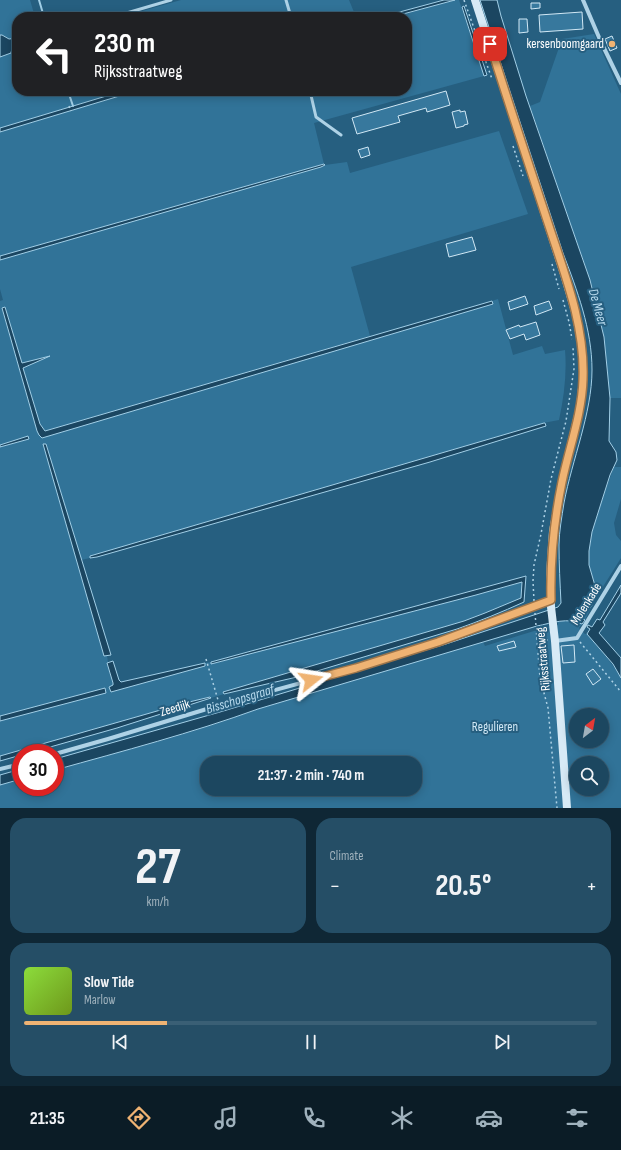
<!DOCTYPE html>
<meta charset="utf-8">
<style>
:root{--surface:#1c4760;--page:#254e66;--text:#f1f3f6;--muted:#a0b2bd;--line:#3a5f75;--accent:#efb373}
body{margin:0;font-family:"Sofia Sans Condensed",sans-serif;background:var(--page);color:var(--text);height:100vh;display:flex;flex-direction:column;font-size:15px;white-space:nowrap}
*{box-sizing:border-box;margin:0}
p{font-size:13px;color:var(--muted)}
.icon{flex:none;width:22px;height:22px;fill:none;stroke:currentColor;stroke-width:2;stroke-linecap:round;stroke-linejoin:round}
.map{position:relative;height:808px;overflow:hidden}
.side{display:flex;flex-direction:column;gap:10px;padding:10px;background:#0f2735;flex:1}
.side>*{flex:none}
.banner{position:absolute;left:12px;top:12px;width:400px;height:84px;border-radius:16px;box-shadow:0 2px 10px #0003,0 0 0 1px var(--line);background:#202124;color:#fff;overflow:hidden}
.needle{width:26px;rotate:31deg}
.controls{position:absolute;left:569px;top:708px;display:grid;gap:8px}
.controls a{display:grid;place-items:center;width:40px;height:40px;border-radius:50%;background:var(--surface);box-shadow:0 2px 10px #0003,0 0 0 1px var(--line);font-size:20px}
.speed{position:absolute;left:12px;top:744px;display:flex;gap:8px;font-size:20px;font-weight:700;text-align:center}
.speed>*{display:grid;place-content:center;width:52px;height:52px;border-radius:50%;background:var(--surface);box-shadow:0 2px 10px #0003,0 0 0 1px var(--line);line-height:1}
.speed .limit{border:6px solid #d22;background:#fff;color:#111}
.pin{position:absolute;display:grid;place-items:center;width:34px;height:34px;color:#fff;margin:-17px;border-radius:8px;box-shadow:0 2px 6px #0006}
.me{position:absolute;width:44px;margin:-22px;rotate:75deg;stroke-linejoin:round;filter:drop-shadow(0 0 3px #0008)}
.turn{display:flex;align-items:center;gap:14px;height:84px;padding:0 16px;font-size:18px}
.turn .icon{width:52px;height:52px;stroke-width:2.5}
.turn b{display:block;font-size:28px;line-height:34px}
.big{font-size:30px;font-weight:700;line-height:1.1}
.side .tile{flex:1;display:flex;flex-direction:column;justify-content:center;gap:6px;min-width:0;padding:0 14px;border-radius:16px;background:var(--page)}
.side .dial{align-items:center;gap:0}
.dial b{font-size:52px;line-height:1}
.song{display:flex;align-items:center;gap:12px}
.cover{width:48px;height:48px;border-radius:6px;background:linear-gradient(135deg,hsl(90 70% 55%),hsl(80 70% 35%))}
.played{height:4px;border-radius:2px;background:linear-gradient(90deg,var(--accent) 25%,var(--line) 25%)}
.keys{display:flex;justify-content:space-around;direction:ltr}
.heat{display:flex;justify-content:space-between;align-items:center;font-size:22px;direction:ltr}
.side .tiles{flex:1;display:grid;gap:10px;grid-template-columns:1fr 1fr}
.tile:last-child{grid-column:span 2}
.trip{position:absolute;left:200px;top:756px;width:222px;height:40px;border-radius:16px;background:var(--surface);box-shadow:0 2px 10px #0003,0 0 0 1px var(--line);font-weight:700;line-height:40px;text-align:center}
.tab-bar{display:flex;height:64px;justify-content:space-around;align-items:center;background:#0b1c26;color:var(--muted)}
.tab-bar .icon{width:28px;height:28px}
.tab-bar .selected{color:var(--accent)}
.tab-bar b{font-size:18px;color:var(--text)}
.map>svg:first-child{display:block}
.green{fill:#317398;fill-rule:evenodd}
.water{fill:#1b4661;stroke:#a2cfe7}
.lines{fill:none;stroke-linecap:round;stroke-linejoin:round}
.stream{stroke:#a2cfe7;stroke-width:2}
.building{fill:#37789d;stroke:#d1e8f5}
.path{stroke:#aed2e6;stroke-width:1.5;stroke-dasharray:2 3;stroke-linecap:butt}
.lane{stroke:#aed2e6;stroke-width:3}
.street{stroke:#aed2e6;stroke-width:4}
.secondary{stroke:#d7eaf6;stroke-width:8}
.route-casing{stroke:#9b744b;stroke-width:10}
.route{stroke:#efb373;stroke-width:7}
.poi-dot{fill:#efb373;stroke:#265f80;stroke-width:1.5}
.labels{text-anchor:middle;dominant-baseline:central;stroke-width:4;stroke-linejoin:round;paint-order:stroke}
.poi-label{font-size:13px;fill:#fff;stroke:#265f80;text-anchor:end}
.street-label{font-size:13px;fill:#fff;stroke:#265f80}
.park-label{font-size:13px;fill:#d1e8f5;stroke:#265f80}
.water-label{font-size:14px;font-style:italic;fill:#b9dbee;stroke:#265f80}
</style>
<div class="map">
<svg width="621" height="808" viewBox="0 0 621 808">
<rect width="100%" height="100%" fill="#265f80"/>
<!-- green -->
<path class="green" d="M 0,0 L 30,0 L 35,17 L 17,17 L 17,38 L 9,39 L 2,35 L 0,35 Z
M 181,0 L 349,0 L 356,17 L 121,17 Z
M 455,0 L 459,0 L 484,76 L 314,123 L 324,164 L 0,256 L 0,132 L 136,91 L 407,91 L 407,17 L 395,17 Z
M 594,34 L 621,94 L 621,398 L 610,398 L 604,337 L 594,292 L 585,264 L 575,237 L 530,106 L 540,102 L 562,39 Z
M 16,44 L 17,91 L 123,91 L 0,128 L 0,57 L 4,56 Z
M 499,131 L 528,214 L 351,267 L 370,336 L 44,431 L 40,424 L 23,368 L 47,357 L 22,363 L 5,307 L 2,309 L 37,431 L 45,436 L 493,304 L 492,301 L 498,299 L 513,355 L 542,346 L 545,354 L 565,350 C 567,373 564,397 559,420 L 543,423 L 90,556 L 90,558 L 81,560 L 46,444 C 65,515 83,586 105,656 L 107,656 L 108,662 L 107,663 L 113,685 L 112,686 L 111,692 L 205,666 L 205,663 L 211,662 L 211,664 L 476,595 L 522,582 L 522,598 L 485,613 L 464,621 L 224,692 L 224,694 L 211,698 L 210,697 L 185,703 L 0,756 L 0,721 L 106,693 L 105,688 L 0,716 L 0,447 L 29,439 L 28,436 L 0,445 L 0,301 L 3,300 L 0,289 L 0,260 L 325,165 L 347,162 L 350,173 Z
M 614,467 L 621,467 L 621,499 L 614,523 L 616,535 L 621,541 L 621,558 L 594,601 L 585,620 L 579,616 L 578,613 L 589,601 L 596,589 L 589,565 L 589,551 L 592,532 L 603,497 Z
M 567,620 L 577,622 L 582,624 L 579,628 L 585,634 L 587,634 C 600,648 611,662 621,678 L 621,808 L 0,808 L 0,785 L 21,779 L 21,787 L 55,787 L 55,770 L 171,738 L 216,724 L 258,709 L 483,642 L 485,646 L 547,627 L 558,625 L 558,622 ZM 576,715 L 602,715 L 602,741 L 576,741 ZM 207,763 L 415,763 L 415,789 L 207,789 ZM 576,763 L 602,763 L 602,789 L 576,789 Z"/>
<!-- water -->
<path class="water" d="M 444,0 L 455,0 L 392,17 L 381,17 Z
M 480,0 L 497,0 L 501,16 L 526,96 L 575,237 L 590,280 L 604,337 L 610,398 L 609,441 L 616,452 L 617,460 L 610,475 L 603,497 L 592,532 L 589,551 L 589,565 L 596,589 L 589,601 L 592,605 L 590,608 L 580,610 L 578,613 L 579,616 L 585,620 L 582,624 C 568,617 552,623 537,626 L 258,709 C 192,733 123,751 55,770 L 55,759 L 220,712 L 446,644 L 558,607 L 561,603 C 560,583 559,564 559,545 C 559,532 562,516 564,503 C 572,460 592,413 592,370 C 592,329 577,290 563,253 Z
M 464,6 L 487,75 L 484,76 L 462,7 Z
M 0,35 L 2,35 L 9,39 L 17,38 L 17,44 L 12,48 L 11,53 L 0,57 Z
M 123,91 L 136,91 L 0,132 L 0,128 Z
M 324,164 L 325,165 L 321,167 L 0,260 L 0,256 Z
M 492,301 L 493,304 L 42,438 L 39,435 L 37,431 L 2,308 L 5,307 L 22,363 L 50,356 L 23,368 L 40,424 L 45,431 Z
M 544,423 L 545,423 L 546,426 L 430,462 L 97,557 L 90,558 L 90,556 Z
M 28,436 L 29,439 L 0,447 L 0,445 Z
M 43,444 L 46,444 L 111,655 L 104,656 Z
M 526,576 L 524,602 C 502,612 480,621 457,629 L 297,677 L 224,694 L 223,692 L 464,621 L 485,613 L 521,598 L 522,582 L 476,595 L 211,664 L 211,662 Z
M 621,585 L 621,593 L 603,622 L 605,625 L 599,633 L 621,658 L 621,678 L 613,664 L 587,634 L 590,629 L 587,627 L 588,625 L 592,627 L 597,619 L 600,620 Z
M 113,661 L 119,680 L 121,682 L 205,663 L 205,666 L 111,692 L 109,687 L 113,685 L 113,683 L 107,663 Z
M 105,688 L 106,693 L 0,721 L 0,716 Z
M 210,697 L 211,698 L 117,728 L 29,753 L 21,753 L 21,755 L 0,761 L 0,756 L 185,703 Z
M 21,769 L 21,779 L 0,785 L 0,775 Z"/>
<g class="lines">
<!-- stream -->
<path class="stream" d="M 39,0 L 44,17
M 68,91 L 73,106"/>
</g>
<!-- building -->
<path class="building" d="M 531,3 L 540,3 L 540,8 L 531,9 Z
M 582,12 L 583,29 L 540,32 L 539,15 Z
M 519,19 L 527,19 L 528,32 L 519,33 Z
M 612,36 L 617,48 L 610,51 L 605,39 Z
M 446,91 L 450,105 L 427,112 L 426,108 L 398,116 L 400,122 L 357,134 L 352,118 Z
M 460,110 L 460,112 L 465,111 L 468,124 L 464,125 L 464,126 L 456,128 L 452,112 Z
M 368,147 L 370,155 L 361,158 L 358,150 Z
M 472,237 L 476,250 L 449,257 L 446,244 Z
M 525,296 L 528,304 L 510,310 L 508,302 Z
M 549,301 L 552,309 L 536,315 L 534,306 Z
M 536,322 L 540,335 L 526,340 L 524,334 L 510,339 L 506,330 L 519,325 L 520,327 Z
M 514,641 L 516,647 L 499,651 L 497,646 Z
M 574,645 L 575,662 L 563,663 L 561,646 Z
M 593,669 L 601,679 L 593,685 L 586,674 Z"/>
<g class="lines">
<!-- path -->
<path class="path" d="M 464,0 L 492,79
M 69,106 L 71,111
M 513,146 L 523,176
M 552,264 L 559,289
M 563,300 L 569,322 L 572,339
M 534,601 L 533,581 L 534,565 L 541,534 L 551,479 L 566,421 L 574,369 L 573,347
M 535,613 L 540,678 L 548,708 L 557,808
M 536,638 L 548,640
M 580,642 L 621,692
M 206,659 L 218,700"/>
<!-- lane -->
<path class="lane" d="M 286,0 L 291,17
M 113,17 L 171,0
M 310,91 L 316,117 L 341,135"/>
<!-- street -->
<path class="street" d="M 583,0 L 601,42 L 621,83
M 555,641 L 577,638 L 621,566
M 55,754 L 108,739 L 220,705 L 356,668 L 438,642 L 551,600
M 0,769 L 21,764"/>
<!-- secondary -->
<path class="secondary" d="M 475,0 L 564,274 L 576,315 L 580,337 L 583,356 L 583,379 L 580,407 L 562,482 L 553,531 L 550,575 L 551,607 L 555,641 L 567,808"/>
</g>
<g class="lines">
<!-- route casing -->
<g class="route-casing">
<path id="route" d="M 311,680 L 356,668 L 438,642 L 551,600 C 550,560 554,521 562,482 C 569,448 582,414 583,379 C 585,326 565,275 549,226 C 529,165 509,105 490,44"/>
</g>
<!-- route -->
<use href="#route" class="route"/>
</g>
<!-- markers -->
<circle class="poi-dot" cx="612" cy="44" r="4"/>
<g class="labels">
<!-- poi labels -->
<g class="poi-label">
<text x="604" y="44">kersenboomgaard</text>
</g>
<!-- street labels -->
<g class="street-label">
<text transform="translate(586 604) rotate(-58)">Molenkade</text>
<text transform="translate(543 659) rotate(-95)">Rijksstraatweg</text>
<text transform="translate(175 708) rotate(-17)">Zeedijk</text>
</g>
<!-- park labels -->
<g class="park-label">
<text x="495" y="727">Regulieren</text>
</g>
<!-- water labels -->
<g class="water-label">
<text transform="translate(598 307) rotate(74)">De Meer</text>
<text transform="translate(240 699) rotate(-17)">Bisschopsgraaf</text>
</g>
</g>
</svg>
<div class="controls">
<a><svg class="needle" viewBox="-14 -14 28 28"><path d="M0-13l5 13h-10z" fill="#e53935"/><path d="M0 13l5-13h-10z" fill="#a0b2bd"/></svg></a>
<a><svg class="icon" aria-label="search" viewBox="0 0 24 24"><circle cx="10" cy="10" r="6"/><path d="M15 15l6 6"/></svg></a>
</div>
<div class="speed"><div class="limit">30</div></div>
<div class="pin" style="left:490px;top:44px;background:#d93025"><svg class="icon" aria-label="arrive" viewBox="0 0 24 24"><path d="M6 21V4h12l-3 4 3 4H6"/></svg></div>
<svg class="me" style="left:311px;top:680px" viewBox="-20 -20 40 40"><path d="M0-17L14 15 0 8-14 15z" fill="#efb373" stroke="#fff" stroke-width="4"/></svg>
<div class="trip">21:37 · 2 min · 740 m</div>
<div class="banner">
<div class="turn"><svg class="icon" aria-label="left" viewBox="0 0 24 24"><path d="M17 20v-9H6M10 6l-5 5 5 5"/></svg><div><b>230 m</b>Rijksstraatweg</div></div>
</div>
</div>
<section class="side">
<div class="tiles">
<div class="tile dial"><b>27</b><p>km/h</p></div>
<div class="tile"><p>Climate</p>
<div class="heat"><a>−</a><b class="big">20.5°</b><a>+</a></div>
</div>
<div class="tile">
<div class="song"><i class="cover"></i><div><b>Slow Tide</b><p>Marlow</p></div></div>
<div class="played"></div>
<div class="keys"><svg class="icon" aria-label="previous" viewBox="0 0 24 24"><path d="M18 5L8 12l10 7zM5 5v14"/></svg><svg class="icon" aria-label="pause" viewBox="0 0 24 24"><path d="M8 5v14M16 5v14"/></svg><svg class="icon" aria-label="next" viewBox="0 0 24 24"><path d="M6 5l10 7-10 7zM19 5v14"/></svg></div>
</div>
</div>
</section>
<nav class="tab-bar">
<b>21:35</b>
<svg class="icon selected" aria-label="directions" viewBox="0 0 24 24"><path d="M12 3l9 9-9 9-9-9zM9 14v-3h6M13 9l2 2-2 2"/></svg>
<svg class="icon" aria-label="music" viewBox="0 0 24 24"><path d="M9 18V5l10-2v13"/><circle cx="6" cy="18" r="3"/><circle cx="16" cy="16" r="3"/></svg>
<svg class="icon" aria-label="phone" viewBox="0 0 24 24"><path d="M5 4h4l2 5-3 2q2 4 5 5l2-3 5 2v4C11 20 4 13 5 4z"/></svg>
<svg class="icon" aria-label="climate" viewBox="0 0 24 24"><path d="M12 3v18M4 7l16 10M4 17L20 7"/></svg>
<svg class="icon" aria-label="car" viewBox="0 0 24 24"><path d="M5 17H2v-5l4-1 3-4h7l3 4 3 1v5h-3M9 17h6M6 11h13"/><circle cx="7" cy="17" r="2"/><circle cx="17" cy="17" r="2"/></svg>
<svg class="icon" aria-label="filters" viewBox="0 0 24 24"><path d="M4 7h16M4 17h16"/><circle cx="9" cy="7" r="2"/><circle cx="15" cy="17" r="2"/></svg>
</nav>
